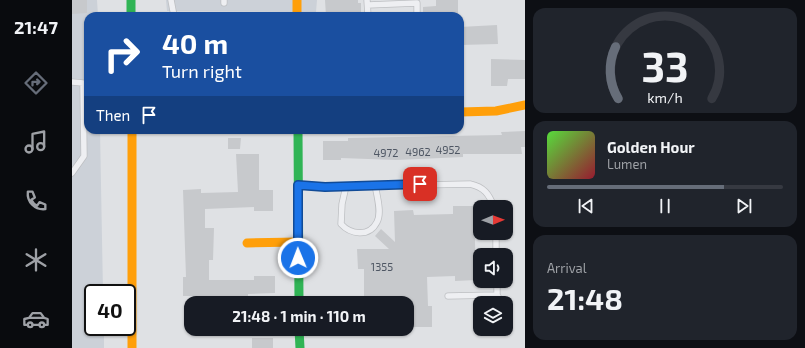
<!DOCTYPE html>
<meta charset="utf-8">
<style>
:root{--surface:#171b24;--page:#20242c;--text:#f1f3f6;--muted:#9ea1a6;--line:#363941;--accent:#666d79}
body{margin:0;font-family:"Exo 2",sans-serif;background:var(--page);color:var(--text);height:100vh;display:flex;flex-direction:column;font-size:15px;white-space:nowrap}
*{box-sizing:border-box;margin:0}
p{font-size:13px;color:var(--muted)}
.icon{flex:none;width:22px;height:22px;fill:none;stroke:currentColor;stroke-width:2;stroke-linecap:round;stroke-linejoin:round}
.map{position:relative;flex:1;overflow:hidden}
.side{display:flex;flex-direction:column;gap:8px;padding:8px;background:#0d0f14;width:280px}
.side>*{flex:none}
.top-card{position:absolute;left:12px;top:12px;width:380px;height:122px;border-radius:12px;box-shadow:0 1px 3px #0004;background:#1a4fa0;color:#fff;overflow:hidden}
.needle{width:26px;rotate:89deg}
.buttons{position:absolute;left:401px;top:200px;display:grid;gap:8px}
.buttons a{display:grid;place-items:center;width:40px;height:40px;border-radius:8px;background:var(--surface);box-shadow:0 1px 3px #0004;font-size:20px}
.speed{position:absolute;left:12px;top:284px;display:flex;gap:8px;font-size:20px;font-weight:700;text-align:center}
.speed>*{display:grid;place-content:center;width:52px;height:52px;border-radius:50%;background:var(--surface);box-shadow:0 1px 3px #0004;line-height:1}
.speed .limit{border:2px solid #111;border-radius:6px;background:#fff;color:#111}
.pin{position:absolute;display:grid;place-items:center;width:34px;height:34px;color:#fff;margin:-17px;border-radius:8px;box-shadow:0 2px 6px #0006}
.me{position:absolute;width:44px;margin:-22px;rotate:359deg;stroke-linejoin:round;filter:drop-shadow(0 0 3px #0008)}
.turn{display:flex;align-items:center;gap:14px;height:84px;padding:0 12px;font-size:18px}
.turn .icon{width:52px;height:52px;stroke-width:2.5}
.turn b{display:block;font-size:28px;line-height:34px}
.then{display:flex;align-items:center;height:38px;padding:0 12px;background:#0003;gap:8px;font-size:15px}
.big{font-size:30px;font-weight:700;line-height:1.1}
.side .widget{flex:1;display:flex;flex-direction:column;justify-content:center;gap:6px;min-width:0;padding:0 14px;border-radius:12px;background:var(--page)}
.side .dial{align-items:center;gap:0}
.dial svg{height:104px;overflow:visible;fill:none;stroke:var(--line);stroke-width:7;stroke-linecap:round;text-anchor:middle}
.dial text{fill:var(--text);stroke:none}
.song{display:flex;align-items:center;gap:12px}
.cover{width:48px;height:48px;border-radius:6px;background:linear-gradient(135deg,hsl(110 70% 55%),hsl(350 70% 35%))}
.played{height:4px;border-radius:2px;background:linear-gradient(90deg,var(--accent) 75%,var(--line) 75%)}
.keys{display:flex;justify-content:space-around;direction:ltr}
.trip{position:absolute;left:112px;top:296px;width:230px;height:40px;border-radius:12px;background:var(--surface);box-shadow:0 1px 3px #0004;font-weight:700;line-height:40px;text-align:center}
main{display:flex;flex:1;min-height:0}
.dock{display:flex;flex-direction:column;width:72px;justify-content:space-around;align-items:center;background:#090b0e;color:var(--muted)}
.dock .icon{width:28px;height:28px}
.dock .selected{color:var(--accent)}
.dock b{font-size:18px;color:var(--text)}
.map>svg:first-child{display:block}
.built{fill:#ccd1d8}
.building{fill:#c7c9cc}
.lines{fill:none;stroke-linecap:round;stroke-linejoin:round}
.lane-casing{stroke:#bdbfc2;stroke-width:7}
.lane{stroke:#eeeff2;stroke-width:5.5}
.fast{stroke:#30b455;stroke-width:9}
.slow{stroke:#ff9f0a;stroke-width:9}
.route-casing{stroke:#114b97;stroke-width:10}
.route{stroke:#1a73e8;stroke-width:7}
.labels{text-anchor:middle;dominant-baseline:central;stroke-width:3;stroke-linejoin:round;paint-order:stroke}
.number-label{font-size:11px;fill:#4e5663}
</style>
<main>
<nav class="dock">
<b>21:47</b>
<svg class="icon selected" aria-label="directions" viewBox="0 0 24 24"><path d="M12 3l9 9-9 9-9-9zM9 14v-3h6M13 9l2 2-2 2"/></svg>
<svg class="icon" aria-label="music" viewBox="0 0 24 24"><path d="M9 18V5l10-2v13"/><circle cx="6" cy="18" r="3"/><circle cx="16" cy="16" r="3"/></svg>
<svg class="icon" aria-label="phone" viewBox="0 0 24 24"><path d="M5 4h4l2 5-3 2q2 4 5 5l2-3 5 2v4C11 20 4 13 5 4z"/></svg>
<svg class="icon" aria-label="climate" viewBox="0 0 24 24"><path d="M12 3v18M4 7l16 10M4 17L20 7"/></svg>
<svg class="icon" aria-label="car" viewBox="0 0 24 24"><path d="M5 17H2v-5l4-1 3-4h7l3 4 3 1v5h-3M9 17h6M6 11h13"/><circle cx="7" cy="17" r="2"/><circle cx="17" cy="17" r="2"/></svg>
</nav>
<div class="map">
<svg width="453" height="348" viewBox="0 0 453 348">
<rect width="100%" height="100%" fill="#dfe1e4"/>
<!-- built -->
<path class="built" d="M 0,0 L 25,0 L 26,16 L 16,16 L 16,130 L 28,130 L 31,293 L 21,293 L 21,327 L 32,327 L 32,348 L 0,348 Z
M 94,0 L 245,0 L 244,12 L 95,11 Z"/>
<!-- building -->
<path class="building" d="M 0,0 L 15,0 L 15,13 L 0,14 Z
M 253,0 L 286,0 L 286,3 L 289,3 L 289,16 L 254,16 Z
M 364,0 L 386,0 L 386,16 L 351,16 L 351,7 L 364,6 Z
M 425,25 L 426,44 L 388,45 L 388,27 Z
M 419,59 L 453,60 L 453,79 L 436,79 L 435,86 L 419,86 Z
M 453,131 L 453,147 L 449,147 L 450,154 L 391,154 L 391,157 L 324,160 L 269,158 L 269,160 L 251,160 L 251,141 L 276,141 L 276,138 L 430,135 L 429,132 Z
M 156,138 L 169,138 L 168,149 L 156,149 Z
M 164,154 L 187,154 L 187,190 L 201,190 L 201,211 L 182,211 L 182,207 L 133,209 L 133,228 L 142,228 L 141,260 L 137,260 L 137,280 L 182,280 L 182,276 L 203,276 L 203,293 L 176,294 L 176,296 L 111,296 L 111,277 L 114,277 L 111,190 L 129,189 L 129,193 L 166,192 Z
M 381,206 L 402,206 L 404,280 L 383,281 L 383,276 L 355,277 L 356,306 L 360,306 L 360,327 L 335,327 L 335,303 L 292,303 L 292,269 L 286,269 L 285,249 L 317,249 L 303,236 L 309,229 L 323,242 L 322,211 L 341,210 L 342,215 L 381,214 Z
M 180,338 L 201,338 L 201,348 L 180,348 Z"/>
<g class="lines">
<!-- lane casing -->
<g class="lane-casing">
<path id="lane" d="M 99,0 L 102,16
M 152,0 L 152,3
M 295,0 L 296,16
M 296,5 L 345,3 L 345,16
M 0,82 L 11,83 L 12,156 L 0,173
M 228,185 L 253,187 L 398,184 C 412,187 417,194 422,207
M 274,186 L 270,204 L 269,224 C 278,234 297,238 305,222 C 310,213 305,196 303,185
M 424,233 L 424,255
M 425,281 L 425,295 L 430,303
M 376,296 L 425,295
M 434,310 L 436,313"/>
</g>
<!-- lane -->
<use href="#lane" class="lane"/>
<!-- fast -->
<path class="fast" d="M 59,0 L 59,16
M 226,130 L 227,303
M 227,329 L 228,348"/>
<!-- slow -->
<path class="slow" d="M 225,0 L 225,16
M 388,112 L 424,111 L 453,105
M 60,130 L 60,348
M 175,243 L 226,242"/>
</g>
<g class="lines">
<!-- route casing -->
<g class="route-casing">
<path id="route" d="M 226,258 L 226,185 L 253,187 L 348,184"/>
</g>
<!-- route -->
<use href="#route" class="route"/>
</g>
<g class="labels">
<!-- number labels -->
<g class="number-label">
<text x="376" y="149">4952</text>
<text x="346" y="151">4962</text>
<text x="314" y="152">4972</text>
<text x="310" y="266">1355</text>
</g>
</g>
</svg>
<div class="buttons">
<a><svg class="needle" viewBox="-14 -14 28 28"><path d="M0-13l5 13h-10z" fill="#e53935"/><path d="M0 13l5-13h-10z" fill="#9ea1a6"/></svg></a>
<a><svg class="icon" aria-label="sound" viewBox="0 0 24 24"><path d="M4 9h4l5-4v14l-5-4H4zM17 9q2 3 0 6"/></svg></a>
<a><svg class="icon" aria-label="layers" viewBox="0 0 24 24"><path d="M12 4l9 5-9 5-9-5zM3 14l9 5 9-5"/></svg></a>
</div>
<div class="speed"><div class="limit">40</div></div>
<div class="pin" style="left:348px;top:184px;background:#d93025"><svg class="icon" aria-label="arrive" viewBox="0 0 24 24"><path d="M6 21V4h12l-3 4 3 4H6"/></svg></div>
<svg class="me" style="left:226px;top:258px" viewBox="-20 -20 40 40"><circle r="17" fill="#1a73e8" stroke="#fff" stroke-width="3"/><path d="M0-11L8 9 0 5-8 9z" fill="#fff"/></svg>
<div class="trip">21:48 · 1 min · 110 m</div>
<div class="top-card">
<div class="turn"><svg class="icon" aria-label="right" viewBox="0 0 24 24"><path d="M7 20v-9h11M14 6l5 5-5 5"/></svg><div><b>40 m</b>Turn right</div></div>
<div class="then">Then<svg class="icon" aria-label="arrive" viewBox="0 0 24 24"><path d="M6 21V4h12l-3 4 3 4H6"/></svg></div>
</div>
</div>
<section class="side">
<div class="widget dial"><svg viewBox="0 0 100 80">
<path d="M14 69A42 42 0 1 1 86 69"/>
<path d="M14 69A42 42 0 0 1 12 29" stroke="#666d79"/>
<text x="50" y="56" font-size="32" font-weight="700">33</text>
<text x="50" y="72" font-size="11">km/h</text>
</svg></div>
<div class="widget">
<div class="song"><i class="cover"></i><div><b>Golden Hour</b><p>Lumen</p></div></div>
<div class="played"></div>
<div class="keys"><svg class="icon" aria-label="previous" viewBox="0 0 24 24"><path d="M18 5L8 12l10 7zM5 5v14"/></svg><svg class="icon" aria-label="pause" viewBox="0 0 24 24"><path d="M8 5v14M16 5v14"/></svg><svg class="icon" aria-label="next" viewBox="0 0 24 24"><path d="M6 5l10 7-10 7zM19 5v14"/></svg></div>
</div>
<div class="widget"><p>Arrival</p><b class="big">21:48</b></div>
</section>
</main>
